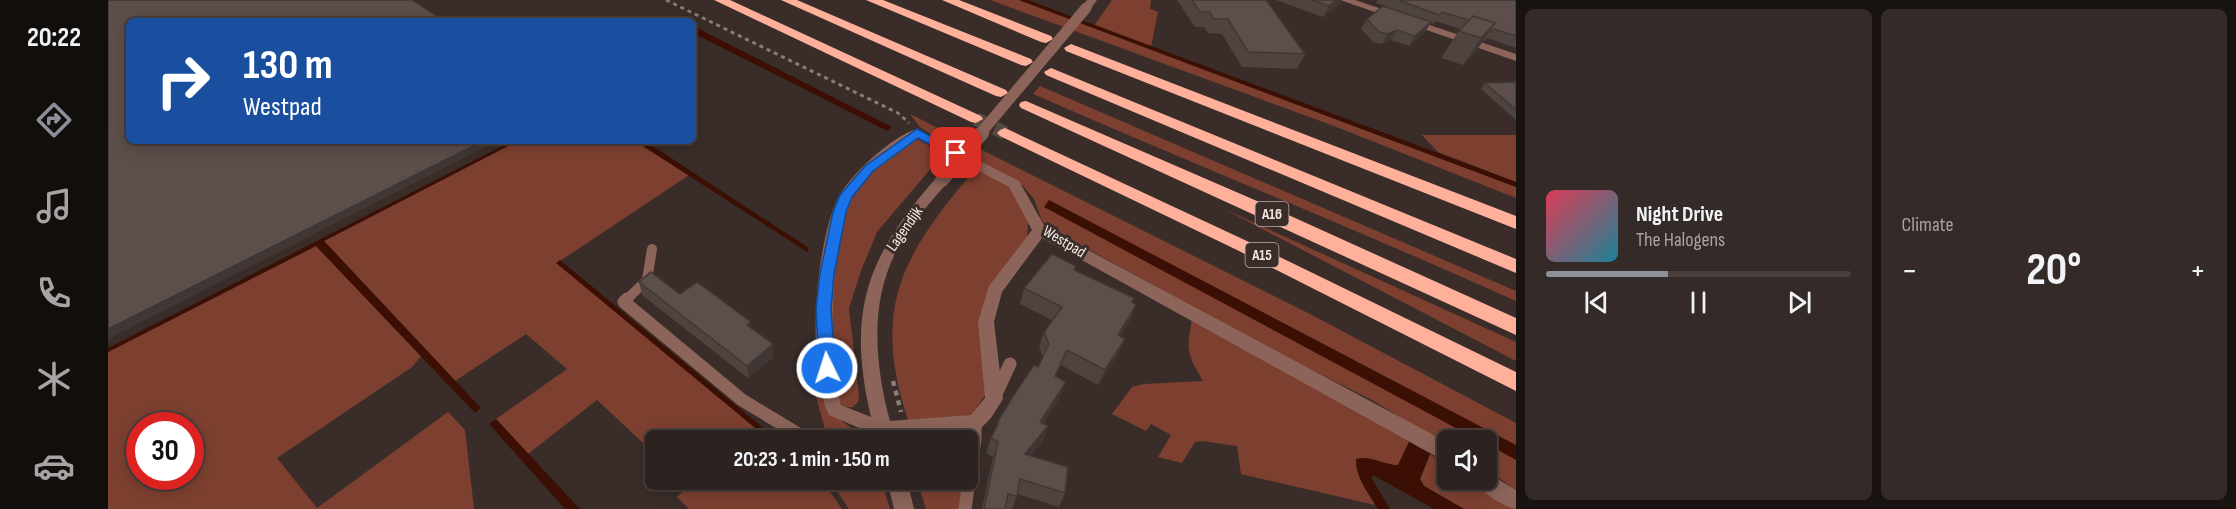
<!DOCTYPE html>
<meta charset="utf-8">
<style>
:root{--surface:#2c221f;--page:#342a28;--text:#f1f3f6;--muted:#a6a4a4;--line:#483f3d;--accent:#8c9099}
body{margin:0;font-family:"Sofia Sans Condensed",sans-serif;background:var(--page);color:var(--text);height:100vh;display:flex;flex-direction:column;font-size:22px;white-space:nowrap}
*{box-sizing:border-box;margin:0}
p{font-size:20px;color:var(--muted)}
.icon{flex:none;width:33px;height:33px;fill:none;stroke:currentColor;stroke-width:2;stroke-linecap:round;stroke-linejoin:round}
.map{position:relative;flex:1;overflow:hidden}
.drawer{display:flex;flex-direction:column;gap:9px;padding:9px;background:#181311;width:720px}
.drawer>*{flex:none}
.hud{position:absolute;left:18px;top:18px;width:570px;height:126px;border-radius:9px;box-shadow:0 3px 15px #0003,0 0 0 2px var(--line);background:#1a4fa0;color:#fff;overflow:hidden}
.controls{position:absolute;left:1329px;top:430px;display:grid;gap:12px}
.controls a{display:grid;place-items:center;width:60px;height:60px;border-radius:9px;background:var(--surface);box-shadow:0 3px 15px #0003,0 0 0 2px var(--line);font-size:30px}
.speed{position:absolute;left:18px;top:412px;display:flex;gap:12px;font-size:30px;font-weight:700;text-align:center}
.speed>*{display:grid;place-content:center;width:78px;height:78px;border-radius:50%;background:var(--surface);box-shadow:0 3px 15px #0003,0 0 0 2px var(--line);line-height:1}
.speed .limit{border:9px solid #d22;background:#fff;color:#111}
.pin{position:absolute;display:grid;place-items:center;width:51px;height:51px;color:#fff;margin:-26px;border-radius:12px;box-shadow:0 3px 9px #0006}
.me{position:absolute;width:66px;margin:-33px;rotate:356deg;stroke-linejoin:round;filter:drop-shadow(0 0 4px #0008)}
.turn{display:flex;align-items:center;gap:21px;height:126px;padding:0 18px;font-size:27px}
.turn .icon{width:78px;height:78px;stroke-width:2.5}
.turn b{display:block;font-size:42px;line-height:51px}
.big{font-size:45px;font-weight:700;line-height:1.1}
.drawer .tile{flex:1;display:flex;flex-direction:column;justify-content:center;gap:9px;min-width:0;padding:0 21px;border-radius:9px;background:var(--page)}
.song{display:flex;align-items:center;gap:18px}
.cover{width:72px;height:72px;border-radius:9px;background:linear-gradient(135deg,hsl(350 70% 55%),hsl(190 70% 35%))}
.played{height:6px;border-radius:3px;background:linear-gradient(90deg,var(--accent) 40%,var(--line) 40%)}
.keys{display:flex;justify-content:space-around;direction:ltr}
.heat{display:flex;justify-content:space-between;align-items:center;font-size:33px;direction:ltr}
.drawer .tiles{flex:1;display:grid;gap:9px;grid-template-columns:repeat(2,1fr)}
.trip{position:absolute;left:537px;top:430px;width:333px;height:60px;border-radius:9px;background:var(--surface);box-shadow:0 3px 15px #0003,0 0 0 2px var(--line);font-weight:700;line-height:60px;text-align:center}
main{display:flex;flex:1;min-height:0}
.dock{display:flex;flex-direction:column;width:108px;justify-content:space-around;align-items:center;background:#120e0c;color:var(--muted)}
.dock .icon{width:42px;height:42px}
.dock .selected{color:var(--accent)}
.dock b{font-size:27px;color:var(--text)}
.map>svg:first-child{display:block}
.green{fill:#7d4030;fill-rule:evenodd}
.water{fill:#3b0f04}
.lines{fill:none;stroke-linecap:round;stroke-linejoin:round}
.motorway-tunnel{stroke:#564945;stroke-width:14;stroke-dasharray:14 7;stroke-linecap:butt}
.path-far1{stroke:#877c78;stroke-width:3;stroke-dasharray:4 4;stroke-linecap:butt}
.path{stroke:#877c78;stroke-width:4.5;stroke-dasharray:5 5;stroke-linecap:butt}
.service-far1{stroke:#8c6459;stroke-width:10}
.service{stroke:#8c6459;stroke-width:13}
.minor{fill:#8c6459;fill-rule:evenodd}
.motorway{fill:#feb09b;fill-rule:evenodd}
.minor-bridge-far1{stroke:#8c6459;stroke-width:11}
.minor-bridge{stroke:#8c6459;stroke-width:14}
.wall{fill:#4f4340}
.shaded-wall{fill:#403734}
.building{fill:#5c4e4a;stroke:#403734;stroke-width:1.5}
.route{fill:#1a73e8;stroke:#114b97;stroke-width:1.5}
.labels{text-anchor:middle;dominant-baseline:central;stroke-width:6;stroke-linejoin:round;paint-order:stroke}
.shield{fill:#3a2d29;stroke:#bbb1ad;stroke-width:1.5}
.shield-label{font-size:15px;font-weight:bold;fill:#f2e9e6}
.street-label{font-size:16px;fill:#f2e9e6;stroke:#3a2d29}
</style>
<main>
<nav class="dock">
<b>20:22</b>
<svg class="icon selected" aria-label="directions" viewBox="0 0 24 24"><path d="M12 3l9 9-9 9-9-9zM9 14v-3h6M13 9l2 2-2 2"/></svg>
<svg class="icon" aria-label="music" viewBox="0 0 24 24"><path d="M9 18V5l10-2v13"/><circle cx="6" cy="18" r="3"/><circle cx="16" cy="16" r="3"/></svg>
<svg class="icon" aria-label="phone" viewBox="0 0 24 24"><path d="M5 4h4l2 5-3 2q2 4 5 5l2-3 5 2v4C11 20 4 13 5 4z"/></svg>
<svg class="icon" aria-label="climate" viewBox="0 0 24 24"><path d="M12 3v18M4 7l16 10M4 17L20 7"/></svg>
<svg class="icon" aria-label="car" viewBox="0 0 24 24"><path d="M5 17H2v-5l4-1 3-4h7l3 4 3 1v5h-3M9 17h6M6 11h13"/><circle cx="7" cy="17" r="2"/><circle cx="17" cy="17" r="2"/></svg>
</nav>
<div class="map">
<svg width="1408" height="509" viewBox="0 0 1408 509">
<rect width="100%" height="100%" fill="#3a2d29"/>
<!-- green -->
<path class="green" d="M 882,0 L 911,0 L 1408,187 L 1408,198 L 1226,126 Z
M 1004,0 L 1043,0 L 1042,9 L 1050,12 L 1043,47 L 986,26 Z
M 932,86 L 1408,291 L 1408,301 C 1248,229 1085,164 925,94 Z
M 802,114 L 1202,314 L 1408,423 L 1408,490 L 1379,470 L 1378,441 L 1340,441 L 1339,446 L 1266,401 L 1160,348 L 954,235 L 934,221 L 926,199 L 915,186 L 828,138 L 812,127 Z
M 1314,135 L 1408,135 L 1408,182 L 1330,152 Z
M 808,139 L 836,153 L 769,232 L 753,271 L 741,308 L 751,396 L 750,402 L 745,407 C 735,408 732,404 727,396 L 722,295 L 740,204 L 756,181 L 773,163 Z
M 410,141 L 527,141 L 581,175 L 449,263 L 663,441 L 548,441 L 547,454 L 489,400 L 420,454 L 388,419 L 459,369 L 418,334 L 347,381 L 216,241 Z
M 869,167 L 903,188 L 920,221 L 919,238 L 882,292 L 883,386 L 864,415 L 801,423 C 762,307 794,255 869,167 Z
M 1116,209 L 1408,342 L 1408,361 Z
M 208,246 L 313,356 L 304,367 L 169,458 L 209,508 L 340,412 L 357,430 L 366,509 L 0,509 L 0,352 ZM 32,426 L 82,426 L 82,477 L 32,477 Z
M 1084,319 L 1298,436 L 1301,442 L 1290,465 L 1281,465 L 1252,479 L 1267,505 L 1133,474 L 1129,446 L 1095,441 L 1087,442 L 1074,463 L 1050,457 L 1063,435 L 1043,424 L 1038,431 L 1004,414 L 1024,387 L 1036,384 L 1095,381 C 1079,354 1078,350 1084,319 Z
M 707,393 L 712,395 C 721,414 735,421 750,433 C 746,444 729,442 720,440 Z
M 1322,454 L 1339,466 L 1340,480 L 1362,480 L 1407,509 L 1356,509 L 1316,486 L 1312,479 Z
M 575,480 L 710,480 L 722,492 L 734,509 L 581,509 L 569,497 L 581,486 Z
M 717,480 L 773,480 L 782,509 L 741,509 L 729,491 Z
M 809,480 L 859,480 L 854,509 L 818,509 Z"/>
<!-- water -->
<path class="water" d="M 911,0 L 920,0 L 1408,182 L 1408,187 Z
M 585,26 L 784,127 L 779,131 L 585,33 Z
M 404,141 L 410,141 L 216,241 L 373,408 L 367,413 L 208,246 L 0,352 L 0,348 Z
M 527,141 L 537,141 L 701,248 L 699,252 Z
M 941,200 L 1408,445 L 1408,460 L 1379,444 L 1378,441 L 1372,441 L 936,207 Z
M 452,260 L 671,441 L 663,441 L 448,263 Z
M 388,419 L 472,509 L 457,509 L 381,424 Z
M 1301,442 L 1322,454 L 1312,479 L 1316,486 L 1356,509 L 1326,509 L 1265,475 L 1264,479 L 1282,509 L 1270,509 C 1261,494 1247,477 1248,459 C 1263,455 1275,465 1290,465 Z"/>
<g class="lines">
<!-- motorway-tunnel -->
<path class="motorway-tunnel" d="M 868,119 L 897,133"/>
<!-- path-far1 -->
<path class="path-far1" d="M 558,0 L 790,113 L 801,123"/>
<!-- path -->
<path class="path" d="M 785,381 L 793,412"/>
<!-- service-far1 -->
<path class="service-far1" d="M 517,301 L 539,280 L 544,249"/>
<!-- service -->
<path class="service" d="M 519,299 L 516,302 L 634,400 L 702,441
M 887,396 L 902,364
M 857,509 L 867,439 L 867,422"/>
<!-- minor -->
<path class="minor" d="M 979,0 L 989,0 L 982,10 L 978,11 L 973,8 Z
M 1232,0 L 1247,0 L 1408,54 L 1408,61 Z
M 809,129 L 911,181 L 937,227 L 1322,433 L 1340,445 L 1340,463 L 934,238 L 894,292 L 886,322 L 895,399 L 883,418 L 873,428 L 786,437 L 787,441 L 769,441 L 767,435 L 721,415 C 698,369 707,245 730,198 C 741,176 785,135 809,129 ZM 810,138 L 901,187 L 924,230 L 881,286 L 870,322 L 877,398 L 863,415 L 782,421 C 767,366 761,302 789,250 C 802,225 821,204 839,183 L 841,180 L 839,177 L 829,177 C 759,256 738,311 763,417 L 733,405 L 731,398 C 720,353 722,232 747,193 C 762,169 787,154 810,138 Z
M 1378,472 L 1408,490 L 1408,509 C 1395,507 1373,492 1367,480 L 1378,480 Z
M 779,480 L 799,480 L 806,509 L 786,509 Z"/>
<!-- motorway -->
<path class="motorway" d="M 606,0 L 622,0 L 873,116 L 875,119 L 868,123 L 863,122 Z
M 673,0 L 689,0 L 898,90 L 900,93 L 893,97 L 888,96 Z
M 758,0 L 775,0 L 923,59 L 925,62 L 918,66 L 913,65 Z
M 834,0 L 851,0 L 943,36 L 945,39 L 938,43 L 933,42 Z
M 963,44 L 1408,216 L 1408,229 L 958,51 L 956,48 Z
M 943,68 L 1408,259 L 1408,273 L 938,75 L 936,72 Z
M 918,101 L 1165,208 L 1408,318 L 1408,335 L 913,108 L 911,105 L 913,102 Z
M 897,128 L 1141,242 L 1408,372 L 1408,391 L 1129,250 L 892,136 L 889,133 L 892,130 Z"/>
<!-- minor-bridge-far1 -->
<path class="minor-bridge-far1" d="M 872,134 L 978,8"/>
<!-- minor-bridge -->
<path class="minor-bridge" d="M 834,180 L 874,133"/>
</g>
<!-- wall -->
<path class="wall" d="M 1069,0 L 1158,0 L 1197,54 L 1189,69 L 1134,67 L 1114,34 L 1100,33 L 1096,27 L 1087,27 Z
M 1168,0 L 1234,0 L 1233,3 L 1215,17 Z
M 1270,0 L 1408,0 L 1408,48 L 1379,38 L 1377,41 L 1375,40 L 1369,50 L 1355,65 L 1333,58 L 1352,29 L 1328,21 L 1325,24 L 1322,23 L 1317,32 L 1301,46 L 1283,40 L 1274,44 L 1265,42 L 1253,29 L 1259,19 L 1283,8 L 1268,3 Z
M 1408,82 L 1408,120 L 1373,89 L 1377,83 Z
M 967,270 L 1026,298 L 1024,303 L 1028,305 L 1022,320 L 1012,336 L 1017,339 L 1010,354 L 990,385 L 953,365 L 948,376 L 952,397 L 935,423 L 940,426 L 935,441 L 922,456 L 957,493 L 951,507 L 910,494 L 904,509 L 874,509 L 885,457 L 878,453 L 883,438 L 886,433 L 889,423 L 930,367 L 935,357 L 931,347 L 936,332 L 944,320 L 912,304 L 916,288 Z
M 531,282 L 644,329 L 665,357 L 640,378 L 534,295 Z"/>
<!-- shaded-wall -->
<path class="shaded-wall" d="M 1228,0 L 1234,0 L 1233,3 L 1215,17 L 1221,6 Z
M 1323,22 L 1317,32 L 1301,46 L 1307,36 Z
M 1387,23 L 1369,50 L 1355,65 L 1373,38 Z
M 1289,30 L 1283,40 L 1274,44 L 1279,34 Z
M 375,141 L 389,141 L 0,339 L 0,329 Z
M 1028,305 L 1022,320 L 1003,350 L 1010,335 Z
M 643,322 L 644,334 L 639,325 Z
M 1017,339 L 1010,354 L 990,385 L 997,370 Z
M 665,344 L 665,357 L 640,378 L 639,366 Z
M 959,350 L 953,365 L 941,391 L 947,376 Z
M 958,382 L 952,397 L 927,436 L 932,422 Z
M 940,426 L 935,441 L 912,469 L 917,454 Z"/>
<!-- building -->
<path class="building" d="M 0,0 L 304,0 L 337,21 L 21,21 L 21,141 L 375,141 L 0,329 Z
M 1084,0 L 1158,0 L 1197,54 L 1140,52 L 1120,19 L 1106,19 L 1102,12 L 1092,12 Z
M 1204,0 L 1228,0 L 1221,6 Z
M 1291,0 L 1408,0 L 1408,36 L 1386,29 L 1383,32 L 1381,31 L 1387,23 L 1365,16 L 1361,20 L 1334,12 L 1331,15 Z
M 1275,6 L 1323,22 L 1307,36 L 1289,30 L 1279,34 L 1271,32 L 1259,19 Z
M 1365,16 L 1387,23 L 1373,38 L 1351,31 Z
M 1408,82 L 1408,110 L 1377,83 Z
M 944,254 L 968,266 L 966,270 L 1026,298 L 1024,302 L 1028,305 L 1010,335 L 1017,339 L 997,370 L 959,350 L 947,376 L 958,382 L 932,422 L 940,426 L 917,454 L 960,467 L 957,493 L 912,479 L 909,496 L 900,494 L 897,509 L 876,509 L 890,442 L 883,438 L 890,424 L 889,423 L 904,398 L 926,365 L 930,367 L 941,344 L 936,332 L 954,307 L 916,288 Z
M 543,272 L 572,294 L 589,282 L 643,322 L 639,325 L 665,344 L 639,366 L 531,282 Z"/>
<!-- route -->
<path class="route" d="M 809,129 L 854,153 L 852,156 L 844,156 L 810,138 L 765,171 L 744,197 L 738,212 L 726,274 L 723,309 L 727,368 L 724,373 L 719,375 L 713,373 L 711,368 L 708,309 L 712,274 L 725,212 L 732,195 L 757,166 Z"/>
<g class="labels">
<!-- shield labels -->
<g class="shield">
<rect x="1147.5" y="202" width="33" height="24" rx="4.5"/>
<rect x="1137.5" y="243" width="33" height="24" rx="4.5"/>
</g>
<g class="shield-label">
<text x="1164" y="214">A16</text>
<text x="1154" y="255">A15</text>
</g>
<!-- street labels -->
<g class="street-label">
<text transform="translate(797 229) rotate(-55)">Lagendijk</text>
<text transform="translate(956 242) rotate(31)">Westpad</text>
</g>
</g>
</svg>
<div class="controls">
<a><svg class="icon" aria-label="sound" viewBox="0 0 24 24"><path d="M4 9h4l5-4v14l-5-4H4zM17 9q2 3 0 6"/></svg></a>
</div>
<div class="speed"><div class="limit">30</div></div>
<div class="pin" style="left:848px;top:153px;background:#d93025"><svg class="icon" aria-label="arrive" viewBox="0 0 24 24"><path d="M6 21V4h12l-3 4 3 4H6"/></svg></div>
<svg class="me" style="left:719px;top:368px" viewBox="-20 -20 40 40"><circle r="17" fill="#1a73e8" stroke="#fff" stroke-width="3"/><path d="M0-11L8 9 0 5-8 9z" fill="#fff"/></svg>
<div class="trip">20:23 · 1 min · 150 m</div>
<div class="hud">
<div class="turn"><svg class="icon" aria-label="right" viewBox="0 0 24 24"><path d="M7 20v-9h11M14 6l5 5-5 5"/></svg><div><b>130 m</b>Westpad</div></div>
</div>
</div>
<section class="drawer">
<div class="tiles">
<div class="tile">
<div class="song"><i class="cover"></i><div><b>Night Drive</b><p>The Halogens</p></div></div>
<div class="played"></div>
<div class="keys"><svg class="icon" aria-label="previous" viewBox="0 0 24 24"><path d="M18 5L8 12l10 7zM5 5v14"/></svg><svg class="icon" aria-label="pause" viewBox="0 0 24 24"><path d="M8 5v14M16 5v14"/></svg><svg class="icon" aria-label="next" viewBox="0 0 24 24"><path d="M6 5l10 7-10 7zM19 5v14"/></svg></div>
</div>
<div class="tile"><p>Climate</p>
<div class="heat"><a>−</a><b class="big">20°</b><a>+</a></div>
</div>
</div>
</section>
</main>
